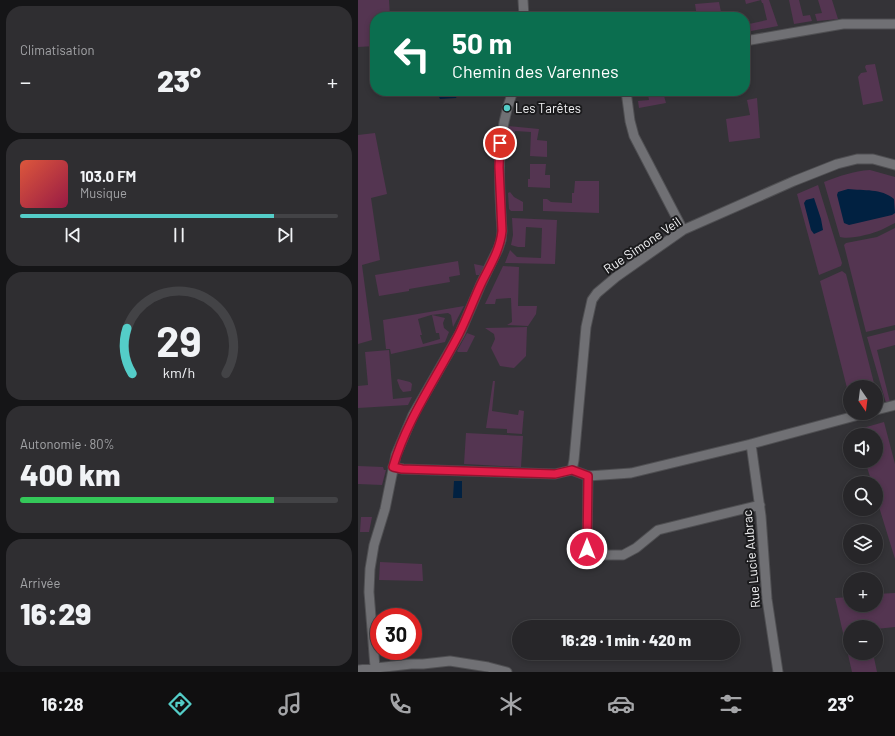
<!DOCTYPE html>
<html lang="fr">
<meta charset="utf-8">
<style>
:root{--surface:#272629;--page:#2f2e31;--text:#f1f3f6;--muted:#a4a5a8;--line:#434346;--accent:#54cdc8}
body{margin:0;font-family:Barlow,sans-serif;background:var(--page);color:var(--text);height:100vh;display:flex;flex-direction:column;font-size:15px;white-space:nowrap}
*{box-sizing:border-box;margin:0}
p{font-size:13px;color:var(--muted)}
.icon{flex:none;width:22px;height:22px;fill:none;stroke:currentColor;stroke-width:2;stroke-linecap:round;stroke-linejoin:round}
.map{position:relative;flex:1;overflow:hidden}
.details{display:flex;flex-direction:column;gap:6px;padding:6px;background:#151517;width:358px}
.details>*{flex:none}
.guide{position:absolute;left:12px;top:12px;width:380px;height:84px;border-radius:16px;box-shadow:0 2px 6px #0003,0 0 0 1px var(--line);background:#0b6e4f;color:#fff;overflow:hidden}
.needle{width:26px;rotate:166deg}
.fabs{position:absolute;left:485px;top:380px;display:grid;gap:8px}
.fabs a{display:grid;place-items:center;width:40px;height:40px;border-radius:50%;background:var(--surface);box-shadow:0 2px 6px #0003,0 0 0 1px var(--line);font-size:20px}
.speed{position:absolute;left:12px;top:608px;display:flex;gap:8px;font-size:20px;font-weight:700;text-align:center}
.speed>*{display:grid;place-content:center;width:52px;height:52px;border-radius:50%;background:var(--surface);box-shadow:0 2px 6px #0003,0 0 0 1px var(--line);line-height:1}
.speed .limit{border:6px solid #d22;background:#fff;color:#111}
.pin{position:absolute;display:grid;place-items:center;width:34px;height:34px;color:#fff;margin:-17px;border:2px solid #fff;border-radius:50%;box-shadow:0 1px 4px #0007}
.me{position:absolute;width:44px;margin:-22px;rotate:0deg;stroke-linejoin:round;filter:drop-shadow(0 0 3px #0008)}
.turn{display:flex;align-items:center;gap:14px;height:84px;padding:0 16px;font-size:18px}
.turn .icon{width:52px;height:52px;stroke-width:2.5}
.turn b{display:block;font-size:28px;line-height:34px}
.big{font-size:30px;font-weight:800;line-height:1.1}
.details .card{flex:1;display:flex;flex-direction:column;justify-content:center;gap:6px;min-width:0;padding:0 14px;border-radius:16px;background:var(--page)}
.details .dial{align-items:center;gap:0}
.dial svg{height:104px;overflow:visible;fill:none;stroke:var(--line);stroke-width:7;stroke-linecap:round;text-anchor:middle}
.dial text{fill:var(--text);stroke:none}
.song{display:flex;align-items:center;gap:12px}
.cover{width:48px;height:48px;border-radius:6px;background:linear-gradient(135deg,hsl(10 70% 55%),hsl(340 70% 35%))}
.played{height:4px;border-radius:2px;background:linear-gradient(90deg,var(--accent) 80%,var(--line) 80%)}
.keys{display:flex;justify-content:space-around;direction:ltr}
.heat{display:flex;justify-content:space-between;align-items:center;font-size:22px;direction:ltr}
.charge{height:6px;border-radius:3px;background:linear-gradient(90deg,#34c759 80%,var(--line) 0)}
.trip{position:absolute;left:154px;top:620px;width:228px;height:40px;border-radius:20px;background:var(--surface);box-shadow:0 2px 6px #0003,0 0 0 1px var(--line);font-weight:800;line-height:40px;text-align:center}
.dock{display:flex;height:64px;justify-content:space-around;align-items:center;background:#100f10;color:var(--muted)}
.dock .icon{width:28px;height:28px}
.dock .on{color:var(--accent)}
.dock b{font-size:18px;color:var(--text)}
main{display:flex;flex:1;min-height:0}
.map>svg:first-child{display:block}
.green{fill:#543551}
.water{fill:#012141}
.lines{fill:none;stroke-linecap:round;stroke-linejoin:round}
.minor-casing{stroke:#4f4f52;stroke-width:11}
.minor{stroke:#707074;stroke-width:9}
.route-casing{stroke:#92132f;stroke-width:10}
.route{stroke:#e11d48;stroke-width:7}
.poi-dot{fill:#54cdc8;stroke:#1b1b1d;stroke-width:1.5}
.labels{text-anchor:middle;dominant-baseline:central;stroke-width:4;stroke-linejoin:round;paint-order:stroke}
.poi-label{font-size:13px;fill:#f3f3f5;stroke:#1b1b1d;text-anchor:start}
.street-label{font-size:13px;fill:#f3f3f5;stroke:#1b1b1d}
</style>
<main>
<section class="details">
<div class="card"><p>Climatisation</p>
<div class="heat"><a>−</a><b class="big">23°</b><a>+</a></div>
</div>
<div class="card">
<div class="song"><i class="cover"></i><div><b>103.0 FM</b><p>Musique</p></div></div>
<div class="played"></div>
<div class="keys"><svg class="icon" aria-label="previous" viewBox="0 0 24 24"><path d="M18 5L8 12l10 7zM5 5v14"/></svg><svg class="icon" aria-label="pause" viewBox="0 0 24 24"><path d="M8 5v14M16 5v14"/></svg><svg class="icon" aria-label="next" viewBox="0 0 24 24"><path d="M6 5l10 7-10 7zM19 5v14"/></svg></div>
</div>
<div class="card dial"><svg viewBox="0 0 100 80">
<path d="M14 69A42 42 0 1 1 86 69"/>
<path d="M14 69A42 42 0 0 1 10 34" stroke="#54cdc8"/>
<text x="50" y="56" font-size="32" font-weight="700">29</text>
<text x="50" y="72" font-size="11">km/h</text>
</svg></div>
<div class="card"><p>Autonomie · 80%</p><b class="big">400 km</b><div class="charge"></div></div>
<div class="card"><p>Arrivée</p><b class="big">16:29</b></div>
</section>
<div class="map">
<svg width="537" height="672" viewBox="0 0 537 672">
<rect width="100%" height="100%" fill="#343337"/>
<!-- green -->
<path class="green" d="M 0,0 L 31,0 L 32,17 L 17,17 L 17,46 L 0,47 Z
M 387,0 L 411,0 L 420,26 L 393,31 L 391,24 L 409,20 L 405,3 L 404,3 L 403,0 L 388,4 Z
M 431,0 L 441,0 L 445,16 L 452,15 L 454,21 L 436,24 Z
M 460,0 L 474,0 L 480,19 L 459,21 L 457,14 L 464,13 Z
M 361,2 L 364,17 L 339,17 L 337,4 Z
M 387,60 L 391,86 L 387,87 Z
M 517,64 L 525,101 L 505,105 L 500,77 L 503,73 L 509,72 L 507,67 L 508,65 Z
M 305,92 L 308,103 L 281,108 L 280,101 L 291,100 L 290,95 Z
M 399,98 L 402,138 L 371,142 L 368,119 L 392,115 L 389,100 Z
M 149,126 L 181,129 L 179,140 L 189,141 L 189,157 L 172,156 L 173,132 L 157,131 L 156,135 L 149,132 Z
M 17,133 L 29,194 L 13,198 L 22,260 L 4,265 L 14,340 L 0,344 L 0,135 Z
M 172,164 L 188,164 L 187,175 L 192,175 L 192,188 L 170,187 L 170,179 L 172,179 Z
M 512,170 L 537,177 L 537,223 C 532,225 528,228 523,230 C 514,234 491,240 482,237 L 466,182 C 482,176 495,171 512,170 Z
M 217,181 L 241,181 L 241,213 L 185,211 L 185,199 L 189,199 L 193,202 L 214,203 L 214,193 L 216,193 Z
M 460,185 L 484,263 L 483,266 L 461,275 L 439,194 Z
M 152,192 L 156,197 L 165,202 L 165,211 L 153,211 L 151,209 L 150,193 Z
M 154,218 L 199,220 L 197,264 L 147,263 L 152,250 L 159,257 L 183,258 L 184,228 L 168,227 L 167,247 L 160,247 L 153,245 L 155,235 Z
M 537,228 L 537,325 L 508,332 L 486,245 L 488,243 L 519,237 Z
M 100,261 L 102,275 L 91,277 L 92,282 L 51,289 L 51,291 L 21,296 L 17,275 Z
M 116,264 L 126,266 L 121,275 L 118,275 Z
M 145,266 L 161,267 L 160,306 L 179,306 L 178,314 L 170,326 L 149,325 L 154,322 L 153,298 L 138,299 L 137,304 L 127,304 Z
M 484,271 L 488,274 L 517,387 L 492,387 L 492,400 L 462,281 Z
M 106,306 L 95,327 L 93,315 L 90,313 L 73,315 L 60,319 L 64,335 L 62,335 L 65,344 L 82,339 L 81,333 L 78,333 L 74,315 L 87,318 L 85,323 L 86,328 L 91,332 L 87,342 L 33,354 L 32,349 L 28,349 L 25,320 Z
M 169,327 L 168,356 L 156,368 L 142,366 L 133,348 L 137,339 L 136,334 L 127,328 Z
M 537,330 L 537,345 L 519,350 L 532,402 L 528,403 L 509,337 Z
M 109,333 L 117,336 L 109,352 L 100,352 L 99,351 Z
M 31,350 L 35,399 L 54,397 L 50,405 L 0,408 L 0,386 L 10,385 L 7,352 Z
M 40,379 L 52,382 L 54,384 L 53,391 L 45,392 L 42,388 L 39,380 Z
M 135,381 L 137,381 L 134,411 L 160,415 L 161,410 L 166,411 L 164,434 L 149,433 L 149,429 L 128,428 Z
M 526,422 L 537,464 L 537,559 L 518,497 L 518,483 L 514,483 L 507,461 L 518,461 L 518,435 L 499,435 L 498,430 Z
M 108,433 L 165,436 L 163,467 L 106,464 Z
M 0,466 L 25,467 L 26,470 L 28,470 L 24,485 L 0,484 Z
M 3,517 L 14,517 L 11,532 L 2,532 Z
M 22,562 L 64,564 L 65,581 L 21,580 Z
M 537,593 L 537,627 L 518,629 L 518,627 L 492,627 L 492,653 L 515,653 L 519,672 L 494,672 L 477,598 L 492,597 L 492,605 L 518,605 L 518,594 Z"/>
<!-- water -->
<path class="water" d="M 81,91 L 99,91 L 100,94 L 98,98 L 82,99 L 81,97 Z
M 490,189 C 506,191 523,188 536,199 L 537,213 L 534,215 L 491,225 L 486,223 L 479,195 L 480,192 Z
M 456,198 L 463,219 L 465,230 L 456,234 L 453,230 L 446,203 L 448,200 Z
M 96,481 L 104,481 L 104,498 L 95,498 Z"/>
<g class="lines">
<!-- minor casing -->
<g class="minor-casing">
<path id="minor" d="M 165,0 L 166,17
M 387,41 L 485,24 L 537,24
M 268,91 L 272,121 L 276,136 L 325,230
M 518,410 L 537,405
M 393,444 L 403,516 L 409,599 L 420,672
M 35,467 L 45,469 L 197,474 L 214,470
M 214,470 L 216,460 L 228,327 L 234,300 L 239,293 L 258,277 L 325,230 L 436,181 L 479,164 L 499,159 L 515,159 L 537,165
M 214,470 L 230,476 L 273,473 L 393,444 L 508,413
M 230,476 L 229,549 L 236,555 L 265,555 L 278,548 L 300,530 L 402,505
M 17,667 L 11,592 L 12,569 L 16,545 L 27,509 L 38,455 L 55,415 L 102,333 L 123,284 L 140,249 L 143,240 L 144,231 C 141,182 137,138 155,91
M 0,670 L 53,664 L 65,664 L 92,661 L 130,667 L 149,672"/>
</g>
<!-- minor -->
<use href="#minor" class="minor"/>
</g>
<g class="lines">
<!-- route casing -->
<g class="route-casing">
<path id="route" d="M 142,143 L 141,167 L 144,231 C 142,251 131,267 123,284 C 115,301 109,318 101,334 C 78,379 49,419 35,467 L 44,469 L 197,474 L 214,470 L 230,476 L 229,549"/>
</g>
<!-- route -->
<use href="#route" class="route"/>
</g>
<!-- markers -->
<circle class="poi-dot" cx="149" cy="108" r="4"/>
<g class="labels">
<!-- poi labels -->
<g class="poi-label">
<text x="157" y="108">Les Tarêtes</text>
</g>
<!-- street labels -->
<g class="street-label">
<text transform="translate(284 245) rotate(-34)">Rue Simone Veil</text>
<text transform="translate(393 559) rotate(-95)">Rue Lucie Aubrac</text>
</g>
</g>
</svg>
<div class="fabs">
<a><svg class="needle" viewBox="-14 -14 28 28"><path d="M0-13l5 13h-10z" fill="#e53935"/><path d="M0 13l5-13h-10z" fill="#a4a5a8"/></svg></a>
<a><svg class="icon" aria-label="sound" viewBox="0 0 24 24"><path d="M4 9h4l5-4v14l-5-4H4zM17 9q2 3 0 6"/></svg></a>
<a><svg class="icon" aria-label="search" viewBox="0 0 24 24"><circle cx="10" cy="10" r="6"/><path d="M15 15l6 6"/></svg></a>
<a><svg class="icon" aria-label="layers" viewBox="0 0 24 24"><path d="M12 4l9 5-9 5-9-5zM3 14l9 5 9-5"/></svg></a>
<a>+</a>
<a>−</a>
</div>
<div class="speed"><div class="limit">30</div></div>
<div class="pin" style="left:142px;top:143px;background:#d93025"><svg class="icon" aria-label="arrive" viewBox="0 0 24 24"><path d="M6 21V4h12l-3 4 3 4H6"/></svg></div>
<svg class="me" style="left:229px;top:549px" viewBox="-20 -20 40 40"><circle r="17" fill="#e11d48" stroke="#fff" stroke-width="3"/><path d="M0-11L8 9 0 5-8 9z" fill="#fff"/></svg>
<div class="trip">16:29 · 1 min · 420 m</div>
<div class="guide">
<div class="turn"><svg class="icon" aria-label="left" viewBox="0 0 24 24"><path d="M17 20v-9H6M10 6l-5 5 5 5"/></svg><div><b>50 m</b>Chemin des Varennes</div></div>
</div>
</div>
</main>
<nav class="dock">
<b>16:28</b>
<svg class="icon on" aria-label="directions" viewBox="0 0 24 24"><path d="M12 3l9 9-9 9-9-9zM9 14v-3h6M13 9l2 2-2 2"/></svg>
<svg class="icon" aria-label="music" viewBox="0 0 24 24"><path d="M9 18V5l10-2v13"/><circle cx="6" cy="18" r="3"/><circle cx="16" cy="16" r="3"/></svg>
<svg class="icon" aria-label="phone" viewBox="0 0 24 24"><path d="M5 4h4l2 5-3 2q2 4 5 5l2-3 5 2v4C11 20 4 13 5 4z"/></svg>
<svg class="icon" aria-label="climate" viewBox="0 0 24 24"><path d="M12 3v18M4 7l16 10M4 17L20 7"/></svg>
<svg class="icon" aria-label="car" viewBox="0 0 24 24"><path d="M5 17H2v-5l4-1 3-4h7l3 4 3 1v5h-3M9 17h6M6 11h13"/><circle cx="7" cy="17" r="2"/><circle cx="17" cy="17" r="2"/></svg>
<svg class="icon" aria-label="filters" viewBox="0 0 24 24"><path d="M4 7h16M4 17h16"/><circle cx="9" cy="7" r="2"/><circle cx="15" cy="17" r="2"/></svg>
<b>23°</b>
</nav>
